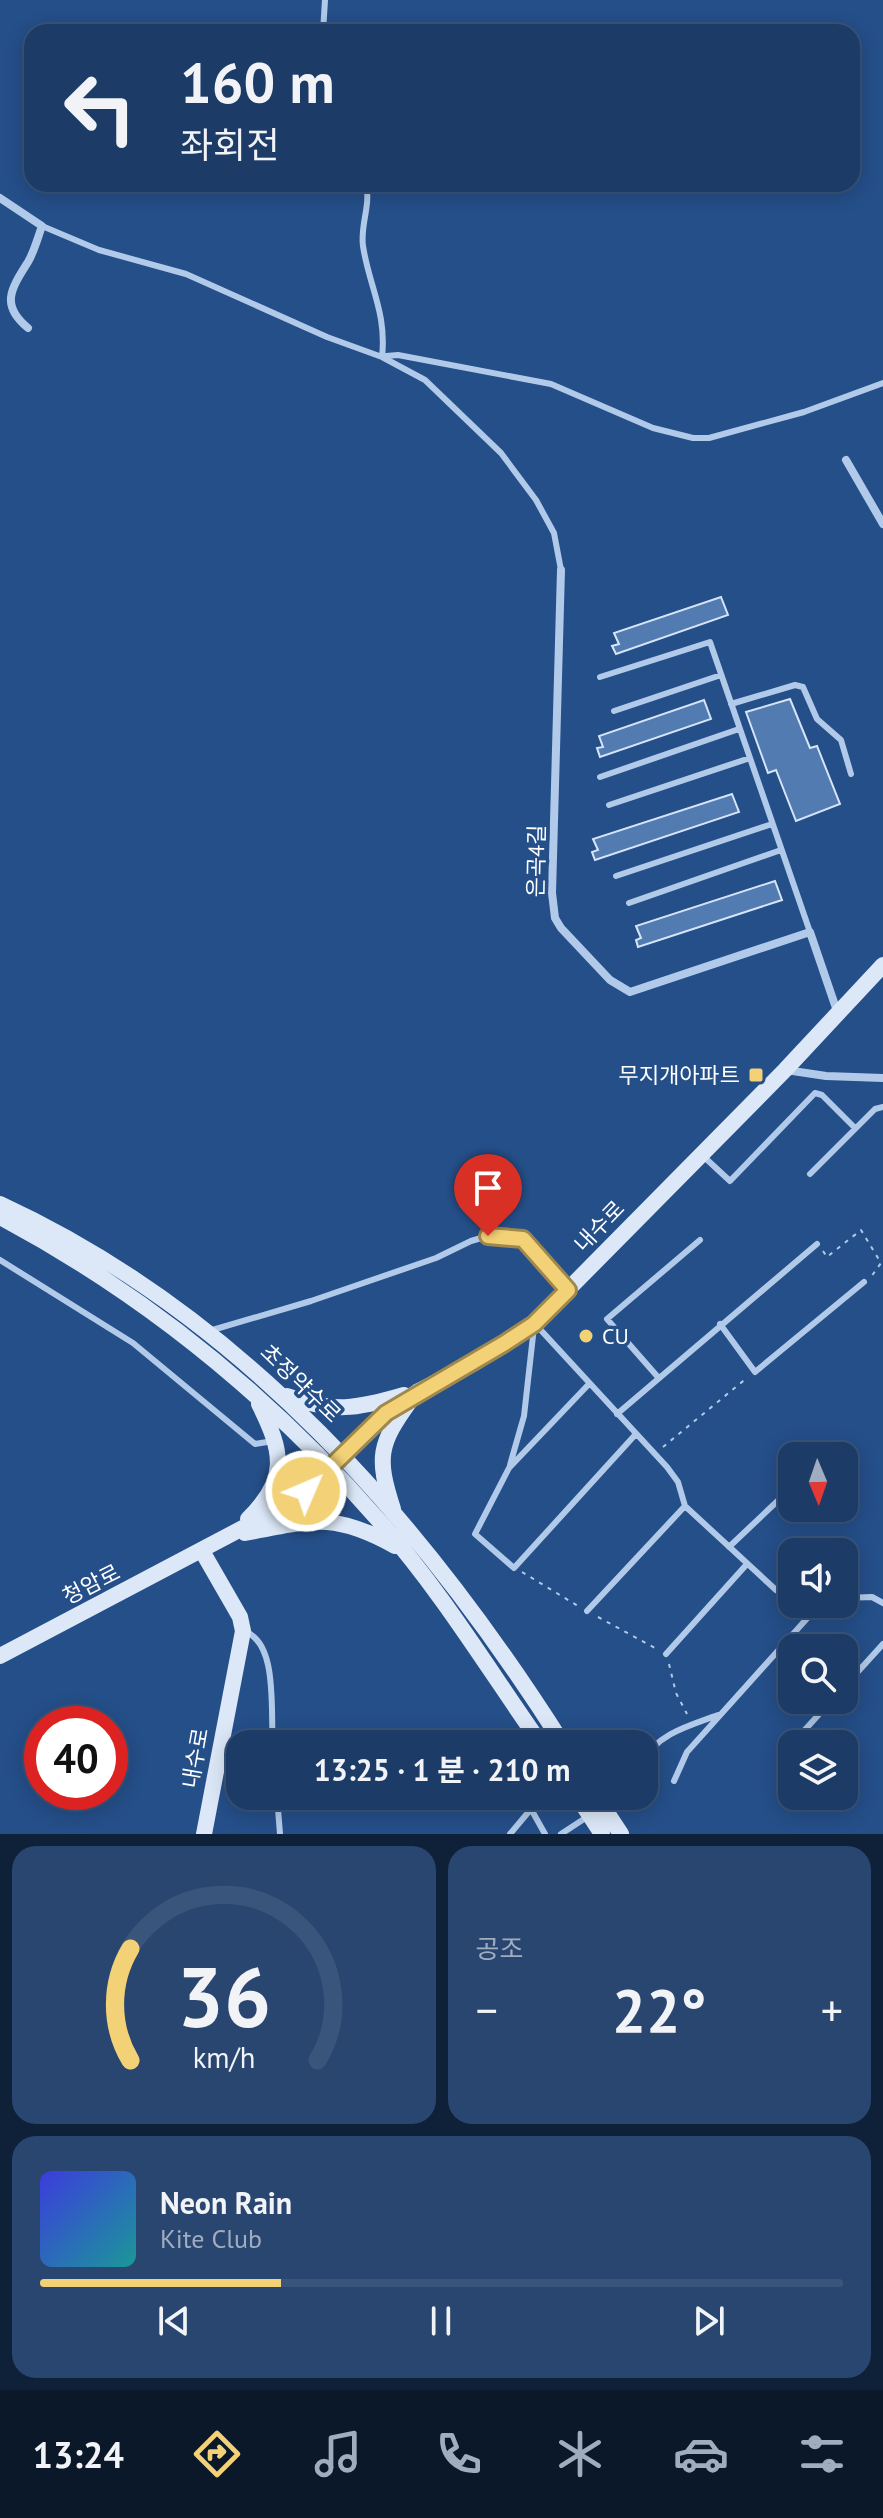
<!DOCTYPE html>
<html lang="ko">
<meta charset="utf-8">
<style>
:root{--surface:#1c3b67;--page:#294670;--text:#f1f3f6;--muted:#a0adc0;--line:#3a557b;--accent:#f3d176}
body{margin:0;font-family:"PT Sans","Noto Sans KR",sans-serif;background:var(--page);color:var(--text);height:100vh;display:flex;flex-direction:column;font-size:30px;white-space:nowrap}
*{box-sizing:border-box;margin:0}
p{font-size:26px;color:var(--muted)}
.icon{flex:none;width:44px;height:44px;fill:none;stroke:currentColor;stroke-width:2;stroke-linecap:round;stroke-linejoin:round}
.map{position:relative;height:1834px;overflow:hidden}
.details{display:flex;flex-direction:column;gap:12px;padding:12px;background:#0f2039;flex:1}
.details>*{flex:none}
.guide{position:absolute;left:24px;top:24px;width:836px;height:168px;border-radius:24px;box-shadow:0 4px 20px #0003,0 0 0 2px var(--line);background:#1c3b67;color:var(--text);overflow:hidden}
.needle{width:52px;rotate:178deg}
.fabs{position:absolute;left:778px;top:1442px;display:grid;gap:16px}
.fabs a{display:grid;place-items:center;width:80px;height:80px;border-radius:16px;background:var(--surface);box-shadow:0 4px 20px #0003,0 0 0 2px var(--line);font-size:40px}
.speed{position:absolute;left:24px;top:1706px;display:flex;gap:16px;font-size:40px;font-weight:700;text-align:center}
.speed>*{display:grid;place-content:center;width:104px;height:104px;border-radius:50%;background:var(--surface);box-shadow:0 4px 20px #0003,0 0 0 2px var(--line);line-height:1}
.speed .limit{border:12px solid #d22;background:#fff;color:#111}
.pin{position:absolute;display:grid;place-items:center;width:68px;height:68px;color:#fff;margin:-82px -34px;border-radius:50% 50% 50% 0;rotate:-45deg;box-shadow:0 0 8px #0007}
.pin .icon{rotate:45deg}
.me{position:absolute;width:88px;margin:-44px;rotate:45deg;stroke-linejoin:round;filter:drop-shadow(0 0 6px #0008)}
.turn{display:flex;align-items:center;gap:28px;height:168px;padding:0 24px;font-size:36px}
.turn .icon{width:104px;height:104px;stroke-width:2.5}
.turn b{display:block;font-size:56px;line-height:68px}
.big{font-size:60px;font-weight:700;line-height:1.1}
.details .card{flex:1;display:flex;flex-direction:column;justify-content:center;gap:12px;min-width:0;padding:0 28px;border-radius:24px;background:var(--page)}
.details .dial{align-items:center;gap:0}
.dial svg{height:208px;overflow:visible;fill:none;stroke:var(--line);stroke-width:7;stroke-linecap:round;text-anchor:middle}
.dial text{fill:var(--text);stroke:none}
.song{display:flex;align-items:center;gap:24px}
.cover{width:96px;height:96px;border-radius:12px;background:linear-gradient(135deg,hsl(240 70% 55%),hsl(180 70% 35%))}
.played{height:8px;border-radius:4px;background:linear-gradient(90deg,var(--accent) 30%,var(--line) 30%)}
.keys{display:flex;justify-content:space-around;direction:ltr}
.heat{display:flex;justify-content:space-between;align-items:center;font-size:44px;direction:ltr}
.details .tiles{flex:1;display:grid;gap:12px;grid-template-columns:1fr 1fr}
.card:last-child{grid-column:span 2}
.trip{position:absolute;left:226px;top:1730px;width:432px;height:80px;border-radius:24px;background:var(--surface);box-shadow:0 4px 20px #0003,0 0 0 2px var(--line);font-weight:700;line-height:80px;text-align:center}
.tab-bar{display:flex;height:128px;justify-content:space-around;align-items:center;background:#0b1829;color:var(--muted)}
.tab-bar .icon{width:56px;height:56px}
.tab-bar .on{color:var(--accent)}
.tab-bar b{font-size:36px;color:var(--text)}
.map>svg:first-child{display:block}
.building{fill:#527bb2;stroke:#d6e4f7;stroke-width:2}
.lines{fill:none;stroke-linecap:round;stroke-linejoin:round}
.path{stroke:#b2cae9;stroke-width:2;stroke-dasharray:4 6;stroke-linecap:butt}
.lane{stroke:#b2cae9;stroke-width:6}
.street{stroke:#b2cae9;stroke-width:8}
.secondary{stroke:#dce8f8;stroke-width:16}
.route-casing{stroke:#9e884d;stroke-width:20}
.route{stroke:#f3d176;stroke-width:14}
.poi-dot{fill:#f3d176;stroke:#254f89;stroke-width:3}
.labels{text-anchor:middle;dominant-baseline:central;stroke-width:7;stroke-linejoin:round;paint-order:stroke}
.street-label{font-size:22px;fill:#fff;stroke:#254f89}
.poi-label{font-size:22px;fill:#fff;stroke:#254f89;text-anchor:end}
</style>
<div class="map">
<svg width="883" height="1834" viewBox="0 0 883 1834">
<rect width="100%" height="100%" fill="#254f89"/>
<!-- building -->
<path class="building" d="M 721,597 L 728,615 L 616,654 L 612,646 L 619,644 L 614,633 Z
M 790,699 L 810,748 L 817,746 L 840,804 L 796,821 L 776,770 L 768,773 L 746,712 Z
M 704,700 L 711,719 L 600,757 L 597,748 L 603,747 L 599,736 Z
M 732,794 L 739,812 L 595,860 L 592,852 L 598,850 L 593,839 Z
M 775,881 L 782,900 L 638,947 L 636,940 L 641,938 L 636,926 Z"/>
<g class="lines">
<!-- path -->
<path class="path" d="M 823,1251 L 827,1257 L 861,1230 L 881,1263 L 871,1277
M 663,1447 L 748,1377
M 522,1572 L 578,1606
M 598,1617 L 655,1648
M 669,1664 L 676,1693 L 687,1714"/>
<!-- lane -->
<path class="lane" d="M 323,32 L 325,0
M 366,184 C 371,206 360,225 363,246 C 369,286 387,313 382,357
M 42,226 L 99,250 L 186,274 L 327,337 L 382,357 L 425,380 L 501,453 L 536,500 L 554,533 L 561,570
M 386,356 L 398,355 L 551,384 L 653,428 L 693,438 L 709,438 L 804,412 L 883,383
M 600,677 L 710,642 L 810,932
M 731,704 L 795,685 L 803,687 L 817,719 L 841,740 L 851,774
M 614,711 L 721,675
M 600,777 L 739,729
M 609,805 L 750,758
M 616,876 L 772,824
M 629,903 L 781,850
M 703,1156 L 730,1181 L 815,1093 L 822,1095 L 855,1128
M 810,1174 L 875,1109 L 883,1107
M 0,1260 L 133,1343 L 255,1444 L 273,1441
M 720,1324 L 755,1372 L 864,1282
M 537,1326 L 667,1467 L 678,1482 L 685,1506 L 776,1590 L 792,1598
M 209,1331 L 311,1301 L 436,1258 L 471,1241 L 488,1236 L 523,1239 L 566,1287
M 657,1376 L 607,1319 L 700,1240
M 588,1385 L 509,1468 L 475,1534 L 514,1568 L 635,1435
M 617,1414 L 817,1244
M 510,1465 L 524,1416 L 534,1327
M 729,1547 L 786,1493
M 844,1598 L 872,1597 L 883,1603
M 587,1611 L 685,1506
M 243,1631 C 279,1641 270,1712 273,1744
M 666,1654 L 747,1564
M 844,1687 L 883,1644
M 802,1733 L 832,1700
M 644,1761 C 656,1734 691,1725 718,1715
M 674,1781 L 687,1752 L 820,1604
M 277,1796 L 280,1834
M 510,1834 L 531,1809 L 545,1834
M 561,1834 L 587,1817"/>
<!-- street -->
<path class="street" d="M 0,198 L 42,226 C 38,237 34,252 28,262 C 11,289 0,305 28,328
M 846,460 L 883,524
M 561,570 L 552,893 L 555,918 L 561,928 L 610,980 L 630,992 L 810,932 L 837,1011
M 786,1070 L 826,1076 L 883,1078"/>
<!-- secondary -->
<path class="secondary" d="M 0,1204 C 243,1316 422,1522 563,1744
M 0,1217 C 145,1294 273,1399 381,1523 C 441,1591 489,1670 541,1744
M 287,1396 C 334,1413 356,1409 404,1395
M 393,1509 C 376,1457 379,1444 410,1401
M 248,1519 C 289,1479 283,1452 259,1404
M 245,1533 C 312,1520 334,1512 395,1546
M 202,1551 L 240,1617 L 243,1631 L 204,1834
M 0,1656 L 275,1511 L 306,1491 L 386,1413 L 417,1392 L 476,1362 L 534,1324 L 785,1070 L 883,965
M 577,1796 L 602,1834
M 596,1796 L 621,1834"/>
</g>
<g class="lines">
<!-- route casing -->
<g class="route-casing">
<path id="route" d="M 306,1491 L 386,1413 L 505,1343 L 534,1324 L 568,1290 L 523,1239 L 488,1236"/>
</g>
<!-- route -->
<use href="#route" class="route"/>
</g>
<!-- markers -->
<g class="poi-dot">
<rect x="748" y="1067" width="16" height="16" rx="4"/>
<circle cx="586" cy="1336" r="8"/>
</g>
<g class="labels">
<!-- street labels -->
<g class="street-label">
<text transform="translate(536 861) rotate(-89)">은곡4길</text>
<text transform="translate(599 1226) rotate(-46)">내수로</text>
<text transform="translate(301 1383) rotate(44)">초정약수로</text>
<text transform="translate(91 1584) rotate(-27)">청암로</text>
<text transform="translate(195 1758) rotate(-80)">내수로</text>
</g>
<!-- poi labels -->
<g class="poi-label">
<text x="740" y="1075">무지개아파트</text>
<text x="602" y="1336" text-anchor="start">CU</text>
</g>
</g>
</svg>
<div class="fabs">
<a><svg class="needle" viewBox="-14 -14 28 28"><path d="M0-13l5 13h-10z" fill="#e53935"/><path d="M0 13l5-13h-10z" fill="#a0adc0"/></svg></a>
<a><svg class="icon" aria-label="sound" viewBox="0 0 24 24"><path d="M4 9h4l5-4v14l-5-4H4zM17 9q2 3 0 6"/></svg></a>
<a><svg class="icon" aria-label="search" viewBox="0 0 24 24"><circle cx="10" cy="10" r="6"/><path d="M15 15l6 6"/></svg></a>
<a><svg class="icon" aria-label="layers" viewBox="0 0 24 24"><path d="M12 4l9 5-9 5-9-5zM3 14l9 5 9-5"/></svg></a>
</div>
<div class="speed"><div class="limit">40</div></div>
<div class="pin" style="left:488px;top:1236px;background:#d93025"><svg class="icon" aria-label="arrive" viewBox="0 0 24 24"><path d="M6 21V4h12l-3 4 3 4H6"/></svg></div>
<svg class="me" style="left:306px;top:1491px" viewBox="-20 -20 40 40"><circle r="17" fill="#f3d176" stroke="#fff" stroke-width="3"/><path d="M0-11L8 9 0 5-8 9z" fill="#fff"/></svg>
<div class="trip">13:25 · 1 분 · 210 m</div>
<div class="guide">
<div class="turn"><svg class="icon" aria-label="left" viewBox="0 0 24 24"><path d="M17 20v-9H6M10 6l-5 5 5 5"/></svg><div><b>160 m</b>좌회전</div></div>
</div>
</div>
<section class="details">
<div class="tiles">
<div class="card dial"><svg viewBox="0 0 100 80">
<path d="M14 69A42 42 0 1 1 86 69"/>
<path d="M14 69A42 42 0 0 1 14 26" stroke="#f3d176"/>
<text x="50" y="56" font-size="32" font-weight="700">36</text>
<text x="50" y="72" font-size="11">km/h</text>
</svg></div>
<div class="card"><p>공조</p>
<div class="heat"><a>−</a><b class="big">22°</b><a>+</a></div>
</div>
<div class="card">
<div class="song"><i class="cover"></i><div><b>Neon Rain</b><p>Kite Club</p></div></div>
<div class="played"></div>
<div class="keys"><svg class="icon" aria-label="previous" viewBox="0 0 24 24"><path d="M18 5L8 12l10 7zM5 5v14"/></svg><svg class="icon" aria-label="pause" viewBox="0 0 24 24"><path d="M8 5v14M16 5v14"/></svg><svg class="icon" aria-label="next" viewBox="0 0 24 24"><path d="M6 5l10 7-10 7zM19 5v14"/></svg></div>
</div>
</div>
</section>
<nav class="tab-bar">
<b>13:24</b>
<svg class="icon on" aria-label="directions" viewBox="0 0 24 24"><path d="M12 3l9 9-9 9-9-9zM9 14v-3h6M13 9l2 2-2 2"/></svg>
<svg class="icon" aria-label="music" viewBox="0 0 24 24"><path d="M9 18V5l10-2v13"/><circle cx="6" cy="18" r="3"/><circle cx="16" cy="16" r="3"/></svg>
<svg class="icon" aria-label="phone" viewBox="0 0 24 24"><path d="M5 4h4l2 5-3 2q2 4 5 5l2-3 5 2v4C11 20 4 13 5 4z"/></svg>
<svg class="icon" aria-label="climate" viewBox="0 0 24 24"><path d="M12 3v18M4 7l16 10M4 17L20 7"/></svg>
<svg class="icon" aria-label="car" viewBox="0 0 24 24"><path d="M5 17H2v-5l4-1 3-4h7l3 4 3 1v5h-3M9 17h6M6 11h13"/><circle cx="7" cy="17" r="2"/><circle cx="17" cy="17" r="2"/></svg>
<svg class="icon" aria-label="filters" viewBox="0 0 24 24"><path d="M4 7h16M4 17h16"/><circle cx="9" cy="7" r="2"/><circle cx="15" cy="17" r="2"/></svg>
</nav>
